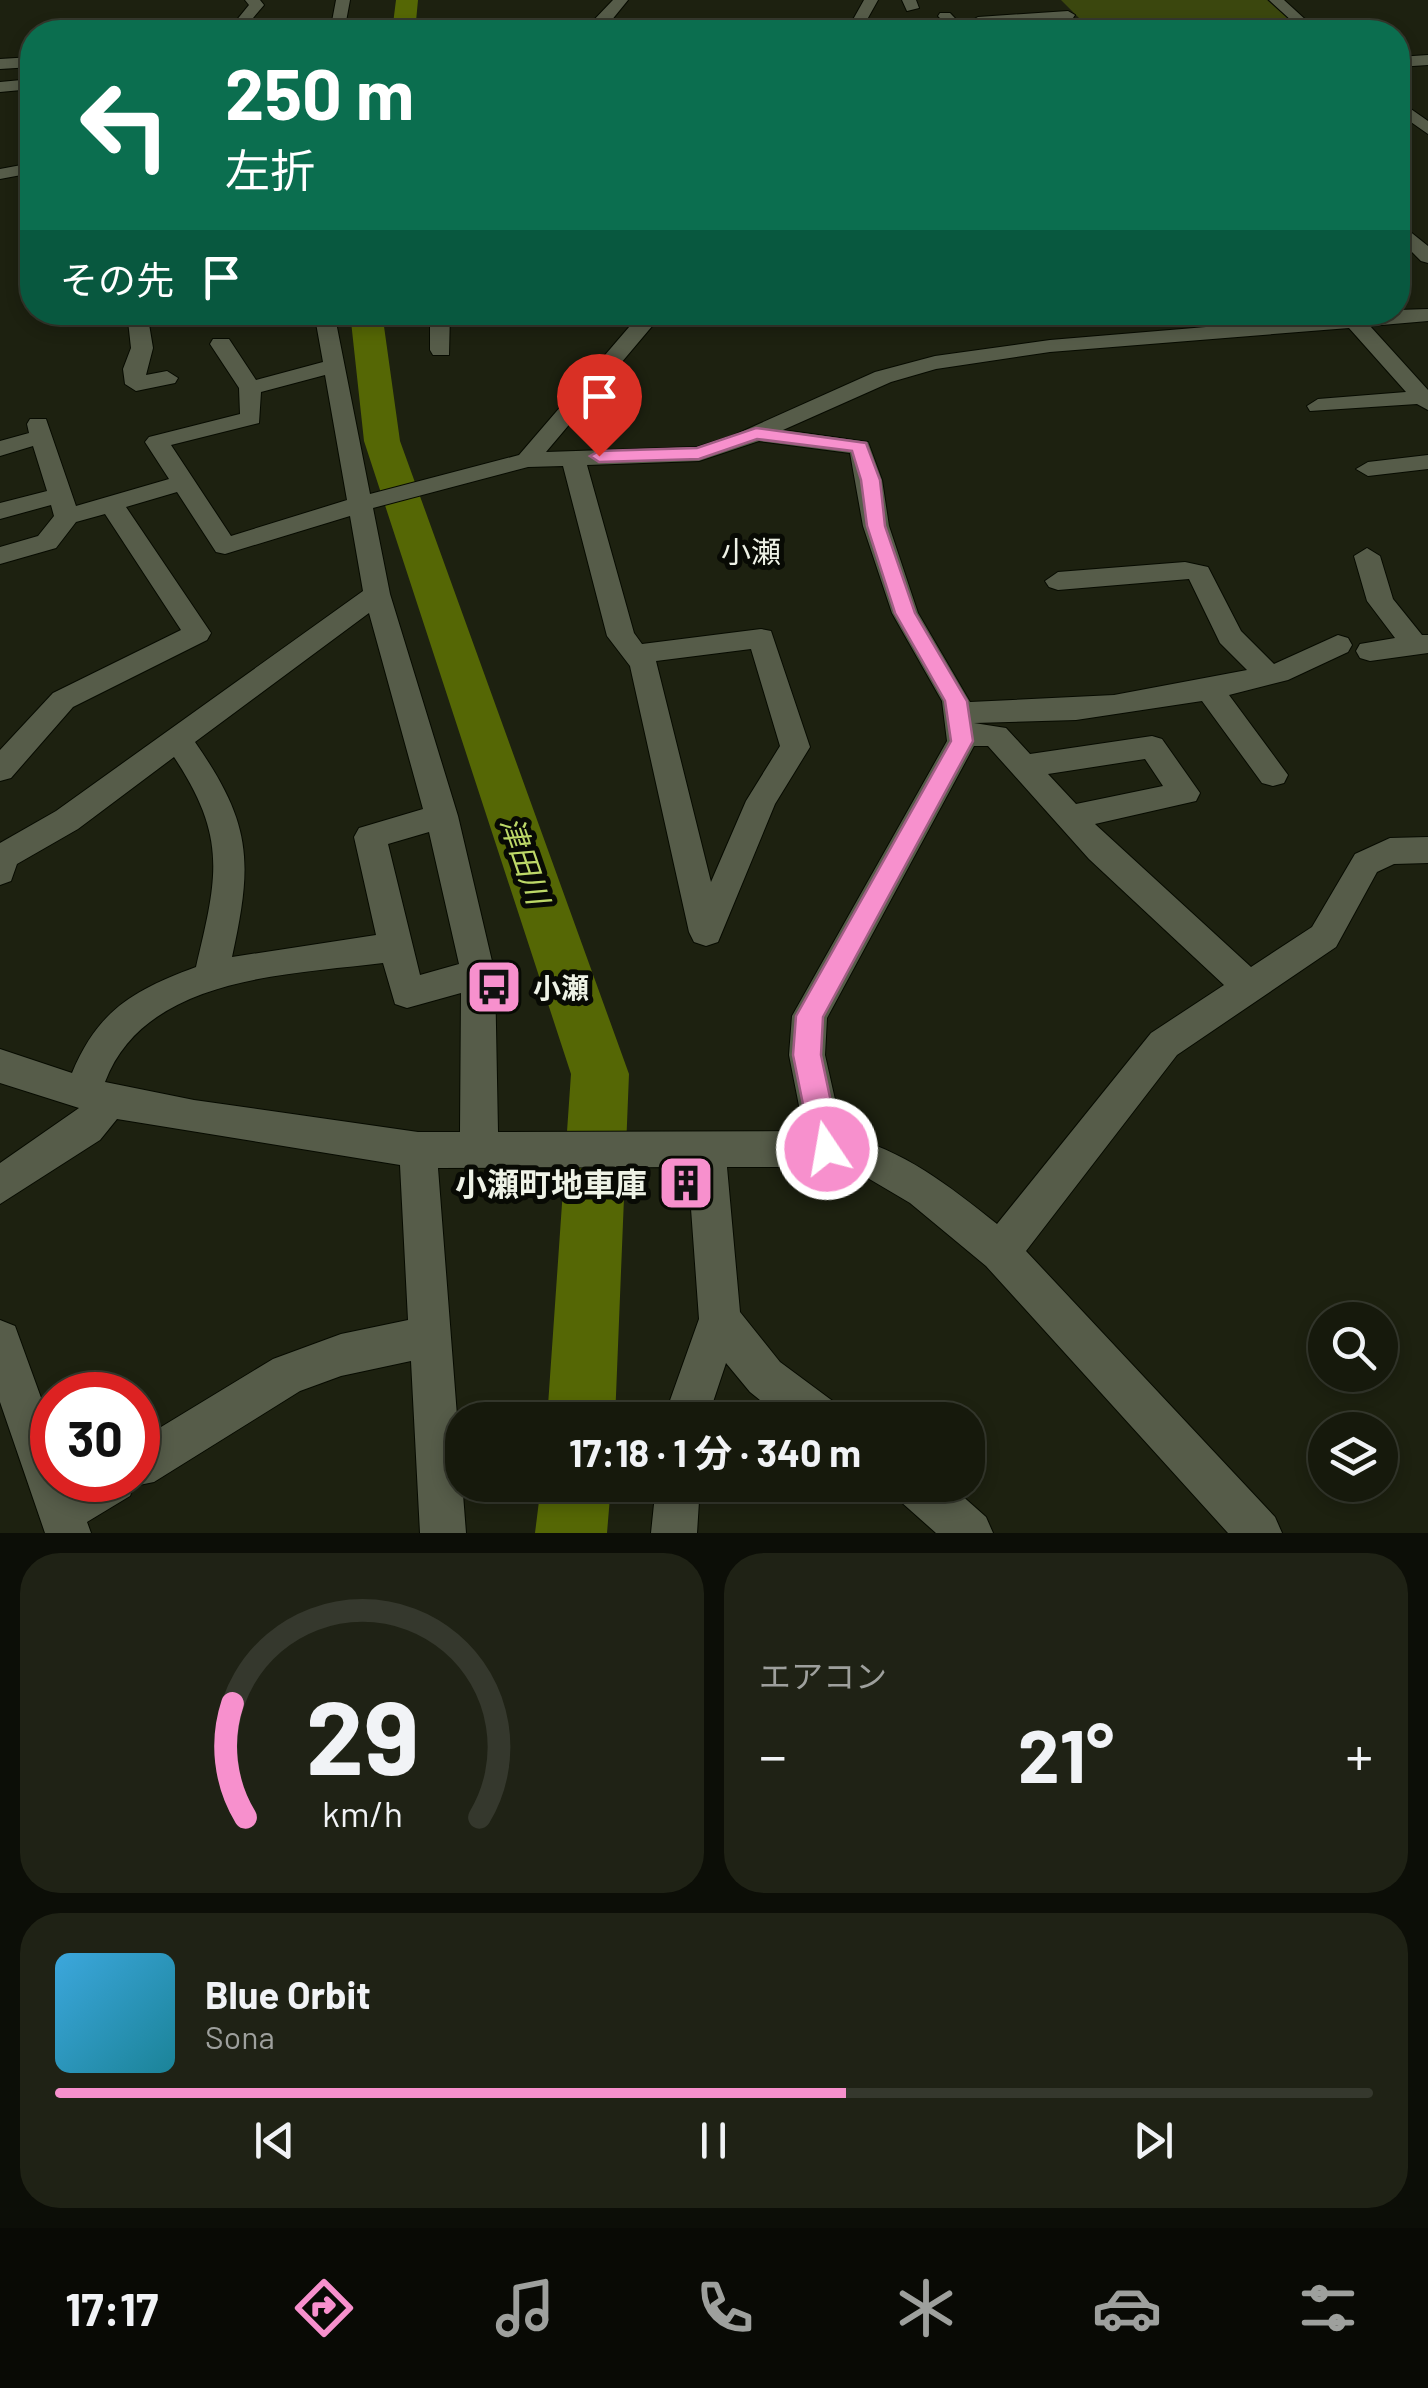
<!DOCTYPE html>
<html lang="ja">
<meta charset="utf-8">
<style>
:root{--surface:#16190c;--page:#1f2215;--text:#f1f3f6;--muted:#9ea09d;--line:#35382d;--accent:#f790cd}
body{margin:0;font-family:Barlow,"Noto Sans JP",sans-serif;background:var(--page);color:var(--text);height:100vh;display:flex;flex-direction:column;font-size:38px;white-space:nowrap}
*{box-sizing:border-box;margin:0}
p{font-size:32px;color:var(--muted)}
.icon{flex:none;width:55px;height:55px;fill:none;stroke:currentColor;stroke-width:2;stroke-linecap:round;stroke-linejoin:round}
.map{position:relative;height:1533px;overflow:hidden}
.drawer{display:flex;flex-direction:column;gap:20px;padding:20px;background:#0c0e07;flex:1}
.drawer>*{flex:none}
.top-card{position:absolute;left:20px;top:20px;width:1390px;height:305px;border-radius:40px;box-shadow:0 5px 15px #0003,0 0 0 2px var(--line);background:#0b6e4f;color:#fff;overflow:hidden}
.controls{position:absolute;left:1308px;top:1302px;display:grid;gap:20px}
.controls a{display:grid;place-items:center;width:90px;height:90px;border-radius:50%;background:var(--surface);box-shadow:0 5px 15px #0003,0 0 0 2px var(--line);font-size:50px}
.speed{position:absolute;left:30px;top:1372px;display:flex;gap:20px;font-size:50px;font-weight:700;text-align:center}
.speed>*{display:grid;place-content:center;width:130px;height:130px;border-radius:50%;background:var(--surface);box-shadow:0 5px 15px #0003,0 0 0 2px var(--line);line-height:1}
.speed .limit{border:15px solid #d22;background:#fff;color:#111}
.pin{position:absolute;display:grid;place-items:center;width:85px;height:85px;color:#fff;margin:-102px -42px;border-radius:50% 50% 50% 0;rotate:-45deg;box-shadow:0 0 10px #0007}
.pin .icon{rotate:45deg}
.me{position:absolute;width:110px;margin:-55px;rotate:348deg;stroke-linejoin:round;filter:drop-shadow(0 0 8px #0008)}
.turn{display:flex;align-items:center;gap:35px;height:210px;padding:0 40px;font-size:45px}
.turn .icon{width:130px;height:130px;stroke-width:2.5}
.turn b{display:block;font-size:70px;line-height:85px}
.then{display:flex;align-items:center;height:95px;padding:0 40px;background:#0003;gap:20px;font-size:38px}
.big{font-size:75px;font-weight:700;line-height:1.1}
.drawer .widget{flex:1;display:flex;flex-direction:column;justify-content:center;gap:15px;min-width:0;padding:0 35px;border-radius:40px;background:var(--page)}
.drawer .dial{align-items:center;gap:0}
.dial svg{height:260px;overflow:visible;fill:none;stroke:var(--line);stroke-width:7;stroke-linecap:round;text-anchor:middle}
.dial text{fill:var(--text);stroke:none}
.song{display:flex;align-items:center;gap:30px}
.cover{width:120px;height:120px;border-radius:15px;background:linear-gradient(135deg,hsl(200 70% 55%),hsl(190 70% 35%))}
.played{height:10px;border-radius:5px;background:linear-gradient(90deg,var(--accent) 60%,var(--line) 60%)}
.keys{display:flex;justify-content:space-around;direction:ltr}
.heat{display:flex;justify-content:space-between;align-items:center;font-size:55px;direction:ltr}
.drawer .tiles{flex:1;display:grid;gap:20px;grid-template-columns:1fr 1fr}
.widget:last-child{grid-column:span 2}
.trip{position:absolute;left:445px;top:1402px;width:540px;height:100px;border-radius:40px;background:var(--surface);box-shadow:0 5px 15px #0003,0 0 0 2px var(--line);font-weight:700;line-height:100px;text-align:center}
.menu{display:flex;height:160px;justify-content:space-around;align-items:center;background:#090a05;color:var(--muted)}
.menu .icon{width:70px;height:70px}
.menu .active{color:var(--accent)}
.menu b{font-size:45px;color:var(--text)}
.map>svg:first-child{display:block}
.green{fill:#3b470e}
.lines{fill:none;stroke-linecap:round;stroke-linejoin:round}
.river{fill:#556705;fill-rule:evenodd}
.minor-casing{stroke:#070b01;stroke-width:2}
.minor{fill:#565c49;fill-rule:evenodd}
.wall{fill:#692953}
.building{fill:#773f63;stroke:#8a5b77;stroke-width:2.5}
.route{fill:#f790cd;stroke:#a15e85;stroke-width:2.5}
.labels{text-anchor:middle;dominant-baseline:central;stroke-width:10;stroke-linejoin:round;paint-order:stroke}
.poi-label{font-size:28px;font-weight:bold;fill:#eef2e6;stroke:#080a04;text-anchor:start}
.neighbourhood-label{font-size:30px;fill:#eef2e6;stroke:#080a04}
.water-label{font-size:30px;font-style:italic;fill:#bdd868;stroke:#080a04}
.near-poi-label{font-size:32px;font-weight:bold;fill:#eef2e6;stroke:#080a04;text-anchor:end}
</style>
<div class="map">
<svg width="1428" height="1533" viewBox="0 0 1428 1533">
<rect width="100%" height="100%" fill="#1d2110"/>
<!-- green -->
<path class="green" d="M 1061,0 L 1267,0 L 1303,32 L 1093,32 Z"/>
<g class="lines">
<!-- river -->
<path class="river" d="M 396,0 L 418,0 L 415,32 L 392,32 Z
M 350,312 L 382,312 L 400,441 L 629,1074 L 615,1420 L 547,1420 L 571,1074 L 364,441 Z
M 541,1485 L 611,1485 L 607,1533 L 535,1533 Z"/>
<!-- minor casing -->
<g class="minor-casing">
<path id="minor" d="M 245,0 L 260,0 L 264,5 L 241,32 L 227,32 L 249,5 Z
M 336,0 L 350,0 L 344,32 L 330,32 Z
M 613,0 L 628,0 L 602,32 L 588,32 L 591,23 Z
M 864,0 L 878,0 L 864,25 L 866,32 L 852,32 L 850,25 Z
M 902,0 L 916,0 L 919,8 L 907,11 Z
M 1269,0 L 1284,0 L 1319,32 L 1304,32 Z
M 1068,11 L 1075,15 L 1073,18 L 978,25 L 971,21 L 978,17 Z
M 940,13 L 950,13 L 968,32 L 953,32 L 938,16 Z
M 1428,55 L 1428,65 L 1398,67 L 1398,57 Z
M 32,57 L 32,67 L 0,69 L 0,59 Z
M 32,79 L 32,89 L 0,92 L 0,82 Z
M 1398,100 L 1428,121 L 1428,134 L 1398,113 Z
M 32,163 L 32,173 L 0,179 L 0,169 Z
M 1398,222 L 1428,246 L 1428,263 L 1421,261 L 1398,238 Z
M 1428,309 L 1428,321 L 1370,326 L 1428,390 L 1428,410 L 1417,404 L 1310,411 L 1307,406 L 1318,399 L 1406,392 L 1349,328 L 1050,352 L 936,369 L 891,382 L 783,430 L 868,442 L 882,480 L 889,526 L 918,613 L 970,702 L 1114,695 L 1247,670 L 1220,643 L 1189,579 L 1058,590 L 1049,587 L 1045,581 L 1058,572 L 1185,562 L 1208,567 L 1241,631 L 1274,664 L 1338,635 L 1348,638 L 1352,645 L 1348,652 L 1288,680 L 1229,695 L 1288,775 L 1284,783 L 1273,786 L 1262,783 L 1202,701 L 1076,720 L 974,723 L 1006,728 L 1030,754 L 1152,736 L 1162,739 L 1200,793 L 1196,801 L 1095,824 L 1251,967 L 1312,927 L 1355,854 L 1390,838 L 1428,837 L 1428,863 L 1394,864 L 1377,872 L 1336,947 L 1177,1055 L 1026,1251 L 1275,1517 L 1282,1533 L 1228,1533 L 986,1266 L 910,1203 L 866,1177 L 827,1167 L 727,1167 L 740,1312 L 780,1362 L 838,1405 L 845,1420 L 785,1420 L 750,1392 L 726,1363 L 707,1420 L 663,1420 L 699,1319 L 688,1167 L 438,1168 L 466,1533 L 420,1533 L 411,1361 L 341,1376 L 300,1391 L 154,1482 L 134,1486 L 130,1496 L 87,1522 L 91,1533 L 45,1533 L 0,1402 L 0,1320 L 15,1326 L 52,1428 L 52,1480 L 138,1480 L 138,1441 L 273,1359 L 341,1334 L 408,1320 L 400,1165 L 117,1119 L 100,1140 L 0,1204 L 0,1163 L 79,1108 L 0,1083 L 0,1049 L 72,1073 C 98,1010 134,990 196,967 C 217,878 228,838 174,757 L 78,829 L 17,864 L 11,881 L 0,885 L 0,843 L 56,811 L 363,591 L 350,516 L 225,554 L 216,552 L 177,492 L 126,507 L 211,633 L 207,640 L 73,707 L 11,778 L 0,781 L 0,750 L 53,693 L 181,630 L 105,514 L 76,522 L 56,548 L 0,564 L 0,547 L 38,536 L 54,516 L 51,505 L 0,519 L 0,503 L 47,491 L 33,446 L 0,456 L 0,441 L 29,433 L 27,424 L 30,419 L 46,419 L 76,506 L 169,479 L 145,442 L 149,437 L 240,414 L 239,388 L 210,344 L 213,339 L 229,339 L 256,380 L 323,362 L 314,312 L 334,312 L 370,494 L 519,455 L 642,312 L 664,312 L 546,452 L 697,447 L 732,436 L 875,372 L 935,356 L 1050,340 L 1339,316 L 1336,312 ZM 325,375 L 347,500 L 231,536 L 171,445 L 259,423 L 261,392 ZM 759,441 L 850,453 L 863,526 L 892,613 L 942,701 L 947,741 L 792,1016 L 789,1055 L 804,1131 L 498,1132 L 495,974 L 458,816 L 390,594 L 373,508 L 528,467 L 563,466 L 607,636 L 630,666 L 689,932 L 694,942 L 706,946 L 718,942 L 775,804 L 810,747 L 771,631 L 761,629 L 642,644 L 634,633 L 587,465 L 699,461 ZM 369,613 L 423,809 L 359,828 L 354,837 L 376,935 L 232,957 C 253,861 252,824 195,742 ZM 751,649 L 780,746 L 746,801 L 711,882 L 656,661 ZM 974,746 L 988,746 L 1089,859 L 1224,985 L 1151,1033 L 997,1224 C 948,1185 904,1150 843,1135 L 825,1055 L 827,1018 ZM 1145,759 L 1163,786 L 1076,804 L 1048,774 ZM 429,832 L 459,964 L 420,975 L 388,844 ZM 383,963 L 395,1004 L 407,1008 L 461,993 L 460,1132 L 418,1132 L 194,1100 L 105,1082 C 145,976 288,975 383,963 Z
M 127,312 L 147,312 L 153,348 L 146,375 L 167,371 L 178,378 L 175,383 L 136,391 L 125,384 L 123,369 L 131,348 Z
M 430,312 L 450,312 L 449,355 L 433,355 L 430,350 Z
M 1428,455 L 1428,469 L 1368,476 L 1356,469 L 1368,462 Z
M 1367,548 L 1380,556 L 1393,599 L 1422,635 L 1428,635 L 1428,653 L 1370,661 L 1360,658 L 1356,651 L 1360,644 L 1395,638 L 1367,601 L 1354,556 Z
M 656,1485 L 700,1485 L 697,1533 L 651,1533 Z
M 894,1485 L 950,1485 L 986,1517 L 993,1533 L 936,1533 L 900,1501 Z"/>
</g>
<!-- minor -->
<use href="#minor" class="minor"/>
</g>
<!-- wall -->
<path class="wall" d="M 684,1164 L 687,1203 L 671,1203 L 671,1196 Z"/>
<!-- building -->
<path class="building" d="M 672,1164 L 684,1164 L 687,1196 L 671,1196 Z"/>
<!-- route -->
<path class="route" d="M 756,428 L 866,443 L 880,480 L 885,526 L 915,613 L 967,701 L 973,741 L 823,1017 L 821,1055 L 841,1149 L 837,1158 L 827,1162 L 817,1158 L 812,1149 L 793,1055 L 796,1016 L 951,741 L 945,701 L 895,613 L 867,526 L 861,480 L 852,451 L 757,439 L 699,459 L 599,462 L 590,456 L 599,451 L 697,448 Z"/>
<!-- icons -->
<defs>
<g id="bus-square" transform="scale(2.875)"><rect x="-9" y="-9" width="18" height="18" rx="4" fill="#f790cd" stroke="#080a04"/><path d="M-5-6H5V4H4V6H2V4H-2V6H-4V4H-5ZM-3.5-4V0h7V-4ZM-3.5 1.2v1.5H-2V1.2ZM2 1.2v1.5H3.5V1.2Z" fill="#111"/></g>
<g id="building-square" transform="scale(2.875)"><rect x="-9" y="-9" width="18" height="18" rx="4" fill="#f790cd" stroke="#080a04"/><path d="M-4-6H4V6H1V3H-1V6H-4ZM-2.5-4.3h1.7v1.8h-1.7ZM.8-4.3h1.7v1.8H.8ZM-2.5-1h1.7V.8h-1.7ZM.8-1h1.7V.8H.8Z" fill="#111"/></g>
</defs>
<g fill-rule="evenodd">
<use href="#bus-square" x="494" y="987"/>
<use href="#building-square" x="686" y="1183"/>
</g>
<g class="labels">
<!-- poi labels -->
<g class="poi-label">
<text x="533" y="987">小瀬</text>
</g>
<!-- neighbourhood labels -->
<g class="neighbourhood-label">
<text x="751" y="551">小瀬</text>
</g>
<!-- water labels -->
<g class="water-label">
<text transform="translate(526 860) rotate(71)">津田川</text>
</g>
<!-- near-poi labels -->
<g class="near-poi-label">
<text x="647" y="1183">小瀬町地車庫</text>
</g>
</g>
</svg>
<div class="controls">
<a><svg class="icon" aria-label="search" viewBox="0 0 24 24"><circle cx="10" cy="10" r="6"/><path d="M15 15l6 6"/></svg></a>
<a><svg class="icon" aria-label="layers" viewBox="0 0 24 24"><path d="M12 4l9 5-9 5-9-5zM3 14l9 5 9-5"/></svg></a>
</div>
<div class="speed"><div class="limit">30</div></div>
<div class="pin" style="left:599px;top:456px;background:#d93025"><svg class="icon" aria-label="arrive" viewBox="0 0 24 24"><path d="M6 21V4h12l-3 4 3 4H6"/></svg></div>
<svg class="me" style="left:827px;top:1149px" viewBox="-20 -20 40 40"><circle r="17" fill="#f790cd" stroke="#fff" stroke-width="3"/><path d="M0-11L8 9 0 5-8 9z" fill="#fff"/></svg>
<div class="trip">17:18 · 1 分 · 340 m</div>
<div class="top-card">
<div class="turn"><svg class="icon" aria-label="left" viewBox="0 0 24 24"><path d="M17 20v-9H6M10 6l-5 5 5 5"/></svg><div><b>250 m</b>左折</div></div>
<div class="then">その先<svg class="icon" aria-label="arrive" viewBox="0 0 24 24"><path d="M6 21V4h12l-3 4 3 4H6"/></svg></div>
</div>
</div>
<section class="drawer">
<div class="tiles">
<div class="widget dial"><svg viewBox="0 0 100 80">
<path d="M14 69A42 42 0 1 1 86 69"/>
<path d="M14 69A42 42 0 0 1 10 34" stroke="#f790cd"/>
<text x="50" y="56" font-size="32" font-weight="700">29</text>
<text x="50" y="72" font-size="11">km/h</text>
</svg></div>
<div class="widget"><p>エアコン</p>
<div class="heat"><a>−</a><b class="big">21°</b><a>+</a></div>
</div>
<div class="widget">
<div class="song"><i class="cover"></i><div><b>Blue Orbit</b><p>Sona</p></div></div>
<div class="played"></div>
<div class="keys"><svg class="icon" aria-label="previous" viewBox="0 0 24 24"><path d="M18 5L8 12l10 7zM5 5v14"/></svg><svg class="icon" aria-label="pause" viewBox="0 0 24 24"><path d="M8 5v14M16 5v14"/></svg><svg class="icon" aria-label="next" viewBox="0 0 24 24"><path d="M6 5l10 7-10 7zM19 5v14"/></svg></div>
</div>
</div>
</section>
<nav class="menu">
<b>17:17</b>
<svg class="icon active" aria-label="directions" viewBox="0 0 24 24"><path d="M12 3l9 9-9 9-9-9zM9 14v-3h6M13 9l2 2-2 2"/></svg>
<svg class="icon" aria-label="music" viewBox="0 0 24 24"><path d="M9 18V5l10-2v13"/><circle cx="6" cy="18" r="3"/><circle cx="16" cy="16" r="3"/></svg>
<svg class="icon" aria-label="phone" viewBox="0 0 24 24"><path d="M5 4h4l2 5-3 2q2 4 5 5l2-3 5 2v4C11 20 4 13 5 4z"/></svg>
<svg class="icon" aria-label="climate" viewBox="0 0 24 24"><path d="M12 3v18M4 7l16 10M4 17L20 7"/></svg>
<svg class="icon" aria-label="car" viewBox="0 0 24 24"><path d="M5 17H2v-5l4-1 3-4h7l3 4 3 1v5h-3M9 17h6M6 11h13"/><circle cx="7" cy="17" r="2"/><circle cx="17" cy="17" r="2"/></svg>
<svg class="icon" aria-label="filters" viewBox="0 0 24 24"><path d="M4 7h16M4 17h16"/><circle cx="9" cy="7" r="2"/><circle cx="15" cy="17" r="2"/></svg>
</nav>
